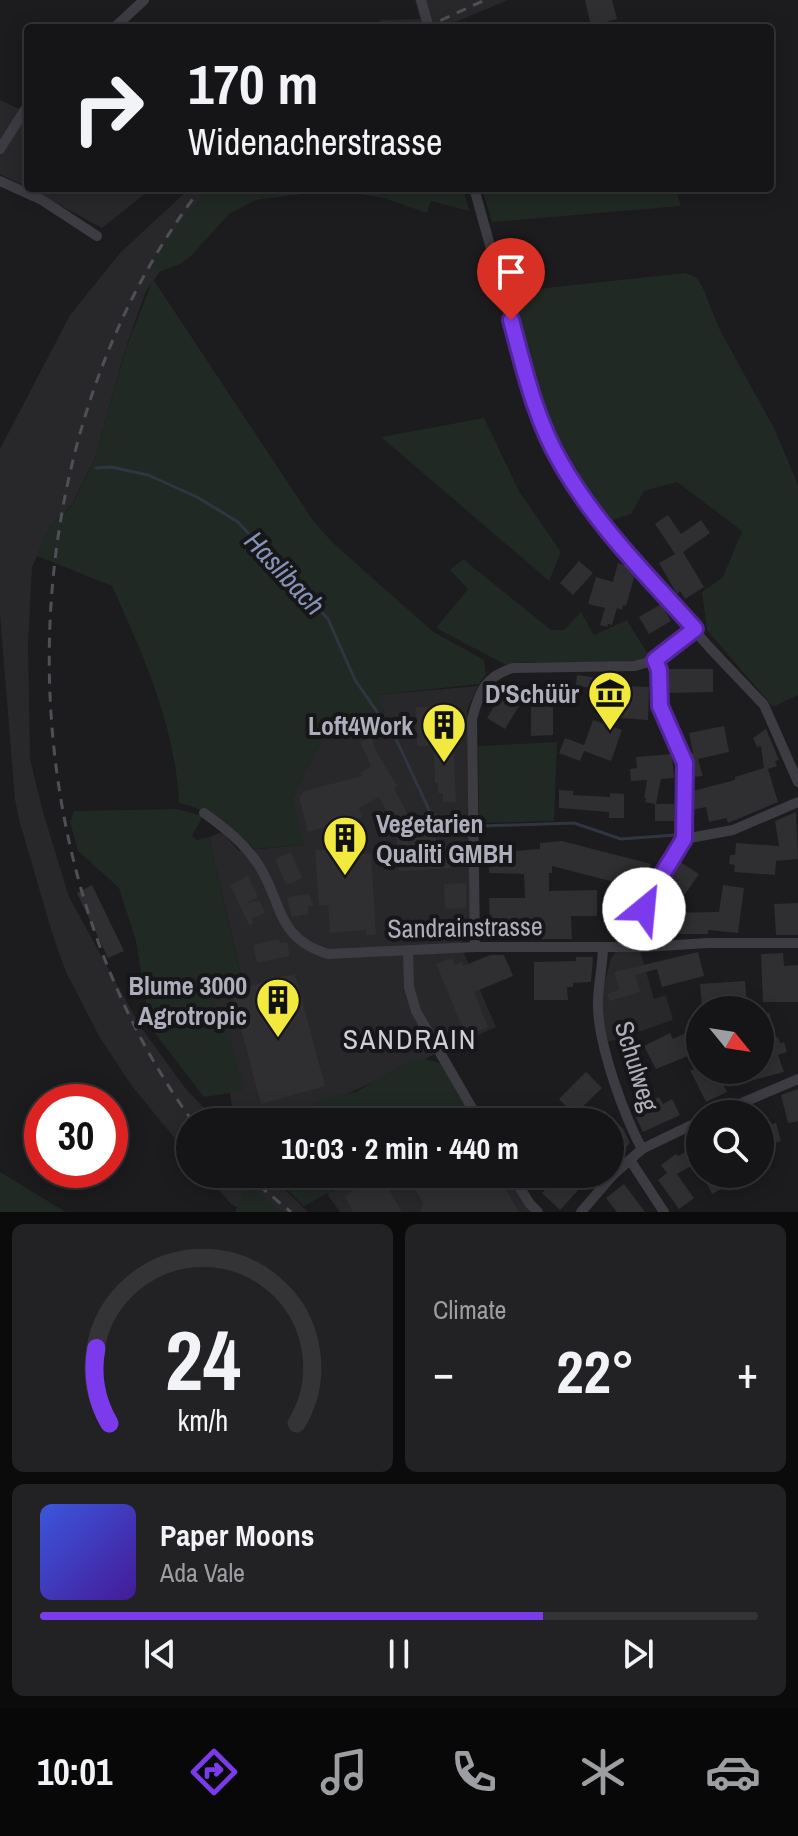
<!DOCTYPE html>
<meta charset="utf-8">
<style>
:root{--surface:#151416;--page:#222123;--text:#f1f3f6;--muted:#9d9ea1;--line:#343335;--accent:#7c3aed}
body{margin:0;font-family:"Archivo Narrow",sans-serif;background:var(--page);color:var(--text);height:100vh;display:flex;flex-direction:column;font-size:30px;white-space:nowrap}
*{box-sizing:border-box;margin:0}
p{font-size:26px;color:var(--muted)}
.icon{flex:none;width:44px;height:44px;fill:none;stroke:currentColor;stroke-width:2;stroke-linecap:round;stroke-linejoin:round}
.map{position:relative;height:1212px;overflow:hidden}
.sheet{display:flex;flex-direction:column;gap:12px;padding:12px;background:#0c0b0c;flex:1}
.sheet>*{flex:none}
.guide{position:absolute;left:24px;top:24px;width:750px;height:168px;border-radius:8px;box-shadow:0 4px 20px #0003,0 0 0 2px var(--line);background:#151416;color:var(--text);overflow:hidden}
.needle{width:52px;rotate:120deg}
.tools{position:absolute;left:686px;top:996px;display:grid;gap:16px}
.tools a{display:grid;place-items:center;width:88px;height:88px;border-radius:50%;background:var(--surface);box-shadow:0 4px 20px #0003,0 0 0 2px var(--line);font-size:40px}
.speed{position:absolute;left:24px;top:1084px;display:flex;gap:16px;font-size:40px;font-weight:700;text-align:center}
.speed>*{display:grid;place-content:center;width:104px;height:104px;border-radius:50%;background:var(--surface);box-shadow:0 4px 20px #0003,0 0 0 2px var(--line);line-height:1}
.speed .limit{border:12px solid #d22;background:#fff;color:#111}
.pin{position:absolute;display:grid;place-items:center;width:68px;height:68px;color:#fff;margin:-82px -34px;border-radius:50% 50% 50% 0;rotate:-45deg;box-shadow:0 0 8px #0007}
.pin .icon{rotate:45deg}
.me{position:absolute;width:88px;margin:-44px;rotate:28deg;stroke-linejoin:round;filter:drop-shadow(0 0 6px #0008)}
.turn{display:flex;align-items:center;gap:28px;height:168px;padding:0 32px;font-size:36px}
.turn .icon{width:104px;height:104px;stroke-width:2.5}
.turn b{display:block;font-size:56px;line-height:68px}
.big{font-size:60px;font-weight:800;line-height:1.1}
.sheet .card{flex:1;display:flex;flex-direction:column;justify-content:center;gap:12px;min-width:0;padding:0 28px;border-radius:12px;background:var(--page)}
.sheet .dial{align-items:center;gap:0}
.dial svg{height:208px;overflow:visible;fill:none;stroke:var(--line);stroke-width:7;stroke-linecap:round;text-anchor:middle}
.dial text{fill:var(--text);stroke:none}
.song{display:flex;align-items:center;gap:24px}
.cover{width:96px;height:96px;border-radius:12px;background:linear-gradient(135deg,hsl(230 70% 55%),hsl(260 70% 35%))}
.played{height:8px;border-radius:4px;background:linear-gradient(90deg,var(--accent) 70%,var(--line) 70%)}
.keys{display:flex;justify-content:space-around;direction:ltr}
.heat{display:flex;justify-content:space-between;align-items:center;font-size:44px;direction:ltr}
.sheet .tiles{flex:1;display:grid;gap:12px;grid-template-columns:1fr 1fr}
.card:last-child{grid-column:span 2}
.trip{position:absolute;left:176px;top:1108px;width:448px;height:80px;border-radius:40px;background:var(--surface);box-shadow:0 4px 20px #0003,0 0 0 2px var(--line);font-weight:800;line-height:80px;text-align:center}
.dock{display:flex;height:128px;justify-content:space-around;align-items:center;background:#080809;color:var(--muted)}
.dock .icon{width:56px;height:56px}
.dock .current{color:var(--accent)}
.dock b{font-size:36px;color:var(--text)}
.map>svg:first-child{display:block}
.built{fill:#28272a}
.green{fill:#212924}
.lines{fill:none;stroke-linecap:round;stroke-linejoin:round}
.stream{stroke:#303542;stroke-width:3}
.building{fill:#2f2e31}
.minor{stroke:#3d3c42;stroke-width:10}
.rail{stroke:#4f4f57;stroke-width:3;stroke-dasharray:10 8;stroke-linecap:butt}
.route-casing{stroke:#51269a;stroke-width:20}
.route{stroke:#7c3aed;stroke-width:14}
.labels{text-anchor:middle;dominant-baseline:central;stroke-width:8;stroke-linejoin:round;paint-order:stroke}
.poi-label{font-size:26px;font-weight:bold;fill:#aeaebc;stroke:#171618;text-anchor:end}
.street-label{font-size:26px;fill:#aeaebc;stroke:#171618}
.water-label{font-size:28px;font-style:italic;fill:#8692b6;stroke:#171618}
.neighbourhood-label{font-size:28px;letter-spacing:2px;fill:#cfcfd8;stroke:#171618}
</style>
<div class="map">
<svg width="798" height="1212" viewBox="0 0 798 1212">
<rect width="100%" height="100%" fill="#1c1b1d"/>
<!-- built -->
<path class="built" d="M 415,0 L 508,0 L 441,28 L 369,28 L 381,20 L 420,19 Z
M 0,100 L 28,113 L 28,188 L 0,174 Z
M 28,188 L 152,188 L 102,228 Z
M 190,188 L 214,188 L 180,243 L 146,291 L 126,347 L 95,458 L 72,505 L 51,525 L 32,567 L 28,644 L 30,759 L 43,812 L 69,897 L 140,1026 L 185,1088 L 218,1122 L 190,1122 L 190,1157 L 131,1085 L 99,1036 L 66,972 L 53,936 L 20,823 L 15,800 L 0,615 L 0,449 L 70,315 L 121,252 Z
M 478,686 L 467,710 L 471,934 L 460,944 L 496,1027 L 284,1122 L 235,1122 L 210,986 L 241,975 L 209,837 L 222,832 L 239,851 L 303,845 L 292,798 L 321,742 L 346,723 L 385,713 L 376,695 Z
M 621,951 L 640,951 L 654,999 L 666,995 L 673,1020 L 608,1042 L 603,1019 L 603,990 L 611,958 L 615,953 Z
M 205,1174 L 269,1174 L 308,1212 L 246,1212 L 231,1204 Z
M 363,1174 L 507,1174 L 533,1212 L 340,1212 L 327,1194 Z"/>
<!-- green -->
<path class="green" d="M 209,188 L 463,188 L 469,211 L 431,201 L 427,213 L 384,198 L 334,190 L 256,200 L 229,214 L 190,257 L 178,265 L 159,272 L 149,264 L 183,218 Z
M 482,188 L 675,188 L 681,206 L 492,222 Z
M 685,273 L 696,277 L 702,286 L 720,330 L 775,430 L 798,485 L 798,695 L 773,707 L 707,630 L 702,592 L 723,577 L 742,531 L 677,482 L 644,491 L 631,514 L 610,521 C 600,508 589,496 580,482 C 543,425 528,356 509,292 Z
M 153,279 L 314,522 L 333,543 L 432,631 L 484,660 L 486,674 L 479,684 L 377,695 L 385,713 L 347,722 L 321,743 L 292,798 L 304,845 L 254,849 C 233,827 209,809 179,803 C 175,725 144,657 112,586 L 37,556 L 51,525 L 72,506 L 95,458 L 126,348 Z
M 484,418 L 519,491 L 561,552 L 549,581 L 381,437 Z
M 463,559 L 551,630 L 564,630 L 581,612 L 594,635 L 627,620 L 649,656 L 634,662 L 520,662 L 508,666 L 436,628 L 468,589 L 450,570 Z
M 557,742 L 554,821 L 479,823 L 478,746 Z
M 176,809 L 203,816 L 192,836 L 197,840 L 209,837 L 241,976 L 219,983 L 213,1005 L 230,1040 L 245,1091 L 204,1097 L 150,1027 L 136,941 L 119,888 L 78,851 L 70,822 L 74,811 Z
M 413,1059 L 425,1059 L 443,1064 L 471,1115 L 459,1122 L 279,1122 L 325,1098 L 356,1092 Z
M 0,1172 L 66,1212 L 0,1212 Z
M 271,1174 L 363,1174 L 304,1206 Z
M 247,1183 L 282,1212 L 235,1212 Z"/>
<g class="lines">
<!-- stream -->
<path class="stream" d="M 96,468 L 111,467 L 148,475 L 197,497 L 238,522 L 328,619 L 355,680 L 396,739 L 431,814 L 463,826
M 481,826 L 574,823 L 621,839 L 676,835"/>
</g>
<!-- building -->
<path class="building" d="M 585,0 L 612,0 L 617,19 L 591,26 Z
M 668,515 L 681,534 L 701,520 L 710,533 L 683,552 L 704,587 L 685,599 L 680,591 L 677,594 L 659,563 L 675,554 L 655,524 Z
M 579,561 L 593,573 L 573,595 L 560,583 Z
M 618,563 L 628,566 L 635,574 L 626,606 L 623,605 L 622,610 L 617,608 L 612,625 L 608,624 L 607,627 L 600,625 L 605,608 L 588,604 L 596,577 L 613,582 Z
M 661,604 L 671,621 L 649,634 L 639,617 Z
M 667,669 L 713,669 L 713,692 L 668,693 Z
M 577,675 L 626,682 L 626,686 L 649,687 L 648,720 L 620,718 L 622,691 L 576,686 Z
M 504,690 L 522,701 L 505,729 L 487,718 Z
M 531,703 L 553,703 L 553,735 L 531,736 Z
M 452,706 L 456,802 L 443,802 L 443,793 L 438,793 L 438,783 L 435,783 L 434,746 L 417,746 L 416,707 Z
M 593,720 L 622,730 L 611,761 L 584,751 L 580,761 L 559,753 L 565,738 L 584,745 Z
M 724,726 L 729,752 L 698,759 L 703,776 L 693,777 L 693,762 L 689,753 L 693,753 L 689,733 Z
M 766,729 L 779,760 L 775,761 L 777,766 L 768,769 L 778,802 L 728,823 L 726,818 L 709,822 L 706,807 L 692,810 L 693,791 L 735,780 L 735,777 L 764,768 L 761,746 L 757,747 L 753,738 Z
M 372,737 L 375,749 L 397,786 L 394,788 L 408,815 L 393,823 L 379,797 L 359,808 L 362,818 L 308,832 L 299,797 L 304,791 L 362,776 L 360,773 L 371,766 L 360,742 Z
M 672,754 L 674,778 L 661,779 L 656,804 L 674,804 L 674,821 L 655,821 L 655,804 L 645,802 L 646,798 L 644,798 L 647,780 L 631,781 L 630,769 L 637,768 L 636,757 Z
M 559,790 L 573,791 L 573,795 L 610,797 L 610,793 L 624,794 L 624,818 L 609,818 L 609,812 L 559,808 Z
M 796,812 L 798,859 L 776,861 L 775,875 L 734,872 L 735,865 L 729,864 L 730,855 L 735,855 L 736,843 L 779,846 L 775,821 Z
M 421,829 L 438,840 L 439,848 L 449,847 L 451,868 L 399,871 L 396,830 Z
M 562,841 L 651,864 L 630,937 L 608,931 L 619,890 L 641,889 L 552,866 L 552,873 L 549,873 L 549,891 L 597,890 L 597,916 L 571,916 L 572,939 L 542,939 L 537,938 L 537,934 L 490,934 L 489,898 L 525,898 L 524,874 L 489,873 L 488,853 L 540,849 L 540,843 Z
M 333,849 L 333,856 L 371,853 L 376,935 L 366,935 L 366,930 L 330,933 L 328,905 L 319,906 L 315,850 Z
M 291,852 L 302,878 L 286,885 L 275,859 Z
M 680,862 L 699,874 L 679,903 L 663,893 Z
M 248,876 L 258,897 L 247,903 L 260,901 L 265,913 L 252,919 L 253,924 L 249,925 L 230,885 Z
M 466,883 L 466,908 L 445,909 L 444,884 Z
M 92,885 L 124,951 L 108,958 L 77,893 Z
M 723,885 L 744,888 L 738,933 L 708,930 L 708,934 L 660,934 L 660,913 L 719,912 Z
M 309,894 L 314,906 L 308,906 L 309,914 L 292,917 L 287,897 Z
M 798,903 L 798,935 L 776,935 L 774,904 Z
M 279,939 L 280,943 L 287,942 L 290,956 L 257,963 L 253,945 Z
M 698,952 L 704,976 L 662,987 L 657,969 L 635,975 L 640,992 L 610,1001 L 607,994 L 619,990 L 614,972 Z
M 783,953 L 784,966 L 798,965 L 798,1002 L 763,1002 L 761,954 Z
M 490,955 L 504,955 L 513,976 L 474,992 L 488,1027 L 466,1036 L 436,964 L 452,958 L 455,965 L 462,962 L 463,966 Z
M 576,957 L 593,957 L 591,982 L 573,983 L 573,987 L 567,987 L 568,1000 L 534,1000 L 534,962 L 576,961 Z
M 295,974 L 325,1086 L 261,1104 L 231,991 Z
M 745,981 L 747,1005 L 702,1009 L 700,984 Z
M 770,1013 L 773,1039 L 778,1037 L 780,1043 L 784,1042 L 787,1052 L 778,1055 L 784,1072 L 739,1084 L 735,1070 L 760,1070 L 760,1060 L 766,1057 L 760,1039 L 760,1015 Z
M 700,1026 L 700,1070 L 716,1070 L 727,1092 L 706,1102 L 690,1070 L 694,1070 L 688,1056 L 656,1069 L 644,1046 L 670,1033 L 673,1039 Z
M 586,1072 L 602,1088 L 574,1115 L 559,1099 Z
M 798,1089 L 798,1121 L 788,1123 L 781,1095 Z
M 659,1097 L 663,1104 L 672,1099 L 680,1115 L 643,1132 L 636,1117 L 647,1112 L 644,1105 Z
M 604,1110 L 624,1130 L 630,1143 L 615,1158 L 610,1153 L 610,1122 L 591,1122 Z
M 776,1123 L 781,1141 L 760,1147 L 760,1127 Z
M 700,1144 L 700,1161 L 677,1174 L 694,1198 L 679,1209 L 658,1180 L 667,1173 L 661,1165 L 676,1154 L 678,1156 Z
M 380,1174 L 402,1212 L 353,1212 L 344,1196 Z
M 405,1174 L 497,1174 L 519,1212 L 421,1212 L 423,1203 Z
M 559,1174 L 593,1174 L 560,1210 L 542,1193 Z
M 712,1174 L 733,1174 L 736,1181 L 712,1194 L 704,1178 Z
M 624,1184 L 645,1212 L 617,1212 L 606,1198 Z"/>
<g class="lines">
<!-- minor -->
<path class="minor" d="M 421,0 L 429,28
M 114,28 L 144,0
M 0,149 L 28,105
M 0,181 L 42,200 L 97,236
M 474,188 L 535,407 L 560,463 L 596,517 L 709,647 L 764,705 L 798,782
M 204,813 C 225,828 244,843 258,864 C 283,902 275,938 328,954 L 475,947 L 643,947 L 708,943 L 798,943
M 684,839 L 733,830 L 798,802
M 475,947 L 472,719 C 479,692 485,676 513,668 L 635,666 L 655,660 L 695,629
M 603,947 C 603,967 597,988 598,1008 C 599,1046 624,1116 642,1149
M 643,947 L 644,909 L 684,839 L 685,763 L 660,706 L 659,670 L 655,660
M 408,950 L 409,987 L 416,1011 L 480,1122
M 716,1114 L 798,1079
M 630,1160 L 664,1212
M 511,1174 L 530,1204 L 538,1212
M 581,1212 L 613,1175 L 642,1149 L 700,1121"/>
<!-- rail -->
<path class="rail" d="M 424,28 L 485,0
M 193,1122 C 0,856 0,451 201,188
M 245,1174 L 291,1212"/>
</g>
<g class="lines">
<!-- route casing -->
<g class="route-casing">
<path id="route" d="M 511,320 C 524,368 535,419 561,463 C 596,525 648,576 695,629 L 655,660 L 659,670 L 660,706 L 685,763 L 684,839 L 649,896 L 644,909"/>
</g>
<!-- route -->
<use href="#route" class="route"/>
</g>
<!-- icons -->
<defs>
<g id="museum-pin" transform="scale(2.3)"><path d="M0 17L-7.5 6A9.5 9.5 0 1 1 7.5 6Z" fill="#f2e93f" stroke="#171618"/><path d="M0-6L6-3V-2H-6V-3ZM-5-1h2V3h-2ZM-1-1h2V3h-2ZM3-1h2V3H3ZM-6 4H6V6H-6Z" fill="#111"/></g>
<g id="building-pin" transform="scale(2.3)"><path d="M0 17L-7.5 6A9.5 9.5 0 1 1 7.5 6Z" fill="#f2e93f" stroke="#171618"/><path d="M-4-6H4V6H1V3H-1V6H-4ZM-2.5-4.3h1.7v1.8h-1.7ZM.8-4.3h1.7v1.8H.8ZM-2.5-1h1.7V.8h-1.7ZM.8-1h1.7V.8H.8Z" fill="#111"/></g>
</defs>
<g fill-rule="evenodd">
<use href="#museum-pin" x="610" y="693"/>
<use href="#building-pin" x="444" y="725"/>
<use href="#building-pin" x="345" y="838"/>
<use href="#building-pin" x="278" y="1000"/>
</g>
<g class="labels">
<!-- poi labels -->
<g class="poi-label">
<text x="579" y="693">D'Schüür</text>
<text x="413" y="725">Loft4Work</text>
<text x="376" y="823" text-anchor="start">Vegetarien<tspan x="376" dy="30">Qualiti GMBH</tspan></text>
<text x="247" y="985">Blume 3000<tspan x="247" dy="30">Agrotropic</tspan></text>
</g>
<!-- street labels -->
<g class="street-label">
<text transform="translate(465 927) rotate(-1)">Sandrainstrasse</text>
<text transform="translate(637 1066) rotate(73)">Schulweg</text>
</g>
<!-- water labels -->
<g class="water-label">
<text transform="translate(285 573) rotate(47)">Haslibach</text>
</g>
<!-- neighbourhood labels -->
<g class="neighbourhood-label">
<text x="410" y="1039">SANDRAIN</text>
</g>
</g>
</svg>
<div class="tools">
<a><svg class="needle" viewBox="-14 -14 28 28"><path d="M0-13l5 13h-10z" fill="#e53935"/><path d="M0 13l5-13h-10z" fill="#9d9ea1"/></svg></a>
<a><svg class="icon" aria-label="search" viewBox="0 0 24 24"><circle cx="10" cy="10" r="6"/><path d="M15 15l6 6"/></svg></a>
</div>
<div class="speed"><div class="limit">30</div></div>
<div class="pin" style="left:511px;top:320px;background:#d93025"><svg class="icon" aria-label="arrive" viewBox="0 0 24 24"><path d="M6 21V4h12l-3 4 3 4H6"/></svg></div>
<svg class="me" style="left:644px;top:909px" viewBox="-20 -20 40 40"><circle r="19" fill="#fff"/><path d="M0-13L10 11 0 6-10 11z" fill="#7c3aed"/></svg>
<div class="trip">10:03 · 2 min · 440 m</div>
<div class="guide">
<div class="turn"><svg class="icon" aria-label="right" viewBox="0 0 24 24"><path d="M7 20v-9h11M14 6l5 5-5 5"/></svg><div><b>170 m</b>Widenacherstrasse</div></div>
</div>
</div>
<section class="sheet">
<div class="tiles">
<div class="card dial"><svg viewBox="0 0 100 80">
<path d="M14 69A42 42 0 1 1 86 69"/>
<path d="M14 69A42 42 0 0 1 9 40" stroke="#7c3aed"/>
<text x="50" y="56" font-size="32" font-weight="700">24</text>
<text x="50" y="72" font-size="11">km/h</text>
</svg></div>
<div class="card"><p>Climate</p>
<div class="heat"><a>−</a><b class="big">22°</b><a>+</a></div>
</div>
<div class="card">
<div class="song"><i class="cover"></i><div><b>Paper Moons</b><p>Ada Vale</p></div></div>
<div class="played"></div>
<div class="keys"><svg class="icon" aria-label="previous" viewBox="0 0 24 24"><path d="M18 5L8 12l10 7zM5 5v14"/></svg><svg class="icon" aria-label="pause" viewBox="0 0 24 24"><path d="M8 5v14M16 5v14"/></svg><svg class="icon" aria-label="next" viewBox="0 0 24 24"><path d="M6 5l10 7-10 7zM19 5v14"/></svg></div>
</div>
</div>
</section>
<nav class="dock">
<b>10:01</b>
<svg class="icon current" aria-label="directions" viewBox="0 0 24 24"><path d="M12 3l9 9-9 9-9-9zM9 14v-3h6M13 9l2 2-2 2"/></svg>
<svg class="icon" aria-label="music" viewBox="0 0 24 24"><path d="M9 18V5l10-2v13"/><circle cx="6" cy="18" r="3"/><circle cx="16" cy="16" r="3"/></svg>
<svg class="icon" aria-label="phone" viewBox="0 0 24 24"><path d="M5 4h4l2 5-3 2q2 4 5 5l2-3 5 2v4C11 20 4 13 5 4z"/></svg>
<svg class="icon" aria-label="climate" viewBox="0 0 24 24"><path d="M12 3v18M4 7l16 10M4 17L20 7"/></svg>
<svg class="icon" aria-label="car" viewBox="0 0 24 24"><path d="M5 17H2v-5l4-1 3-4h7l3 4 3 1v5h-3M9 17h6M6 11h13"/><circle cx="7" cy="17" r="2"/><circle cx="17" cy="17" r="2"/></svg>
</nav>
